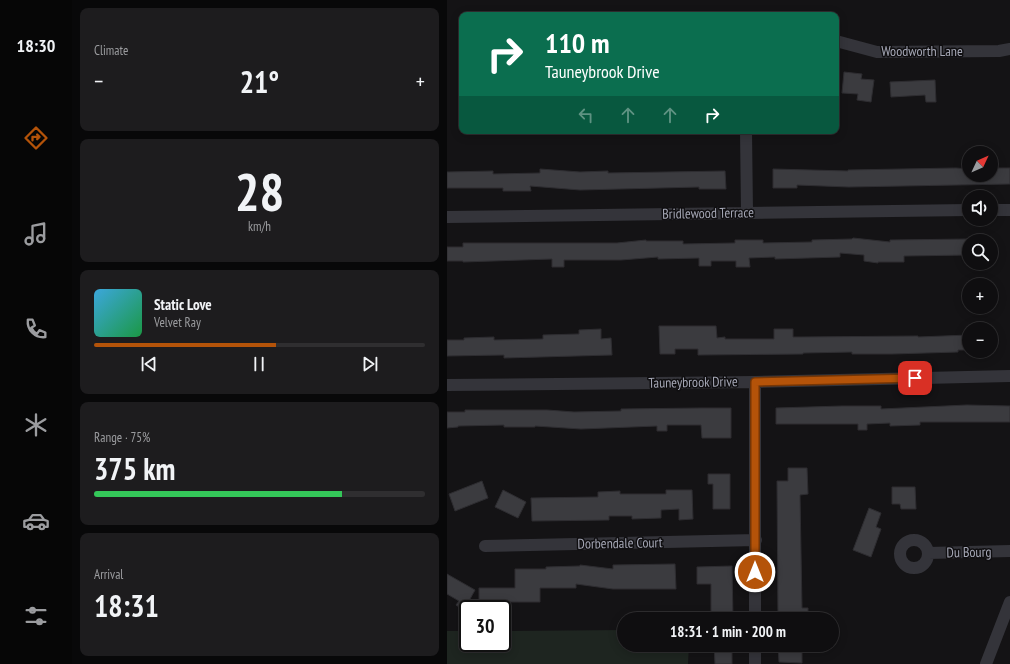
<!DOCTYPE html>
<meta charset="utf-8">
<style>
:root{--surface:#0f0e10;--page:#1d1c1e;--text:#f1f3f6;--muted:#9b9c9f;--line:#2f2e30;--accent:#b45309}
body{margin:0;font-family:"PT Sans Narrow",sans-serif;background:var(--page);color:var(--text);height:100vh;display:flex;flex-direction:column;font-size:15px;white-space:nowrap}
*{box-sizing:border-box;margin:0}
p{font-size:13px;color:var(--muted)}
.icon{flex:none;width:22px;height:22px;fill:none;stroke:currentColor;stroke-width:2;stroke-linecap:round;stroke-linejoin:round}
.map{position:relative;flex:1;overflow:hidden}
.side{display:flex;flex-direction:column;gap:8px;padding:8px;background:#080809;width:375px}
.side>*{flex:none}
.top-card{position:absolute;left:12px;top:12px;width:380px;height:122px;border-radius:8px;box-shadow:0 2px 10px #0003,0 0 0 1px var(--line);background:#0b6e4f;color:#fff;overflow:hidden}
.needle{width:26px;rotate:46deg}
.tools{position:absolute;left:515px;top:146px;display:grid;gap:8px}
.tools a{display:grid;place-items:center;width:36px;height:36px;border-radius:50%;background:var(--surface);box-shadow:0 2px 10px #0003,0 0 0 1px var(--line);font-size:20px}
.speed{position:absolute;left:12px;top:600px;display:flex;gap:8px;font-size:20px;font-weight:700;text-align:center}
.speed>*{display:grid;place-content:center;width:52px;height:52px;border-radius:50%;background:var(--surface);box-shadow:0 2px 10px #0003,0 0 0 1px var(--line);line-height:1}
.speed .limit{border:2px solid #111;border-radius:6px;background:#fff;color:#111}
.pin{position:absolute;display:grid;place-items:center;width:34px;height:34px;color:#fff;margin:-17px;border-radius:8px;box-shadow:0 2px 6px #0006}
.me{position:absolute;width:44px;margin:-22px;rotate:0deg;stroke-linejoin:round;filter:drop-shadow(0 0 3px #0008)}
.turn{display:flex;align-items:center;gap:14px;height:84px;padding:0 20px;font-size:18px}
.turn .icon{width:52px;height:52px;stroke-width:2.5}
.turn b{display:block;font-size:28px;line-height:34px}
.lanes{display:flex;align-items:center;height:38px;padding:0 20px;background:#0003;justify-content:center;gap:20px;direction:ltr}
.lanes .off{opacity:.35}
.big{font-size:30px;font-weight:700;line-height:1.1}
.side .widget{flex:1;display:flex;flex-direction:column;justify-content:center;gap:6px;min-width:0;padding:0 14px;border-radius:8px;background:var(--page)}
.side .dial{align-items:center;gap:0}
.dial b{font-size:52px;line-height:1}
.song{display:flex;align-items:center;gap:12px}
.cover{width:48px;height:48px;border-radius:6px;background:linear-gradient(135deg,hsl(200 70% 55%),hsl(140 70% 35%))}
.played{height:4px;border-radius:2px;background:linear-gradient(90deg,var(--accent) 55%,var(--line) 55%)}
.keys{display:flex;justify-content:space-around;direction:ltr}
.heat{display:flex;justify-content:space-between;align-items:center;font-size:22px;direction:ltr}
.charge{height:6px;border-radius:3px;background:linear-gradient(90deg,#34c759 75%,var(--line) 0)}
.trip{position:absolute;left:170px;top:612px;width:222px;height:40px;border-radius:20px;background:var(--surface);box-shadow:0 2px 10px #0003,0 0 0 1px var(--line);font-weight:700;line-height:40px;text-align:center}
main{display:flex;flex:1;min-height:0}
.tabs{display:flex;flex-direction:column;width:72px;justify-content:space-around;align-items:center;background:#060606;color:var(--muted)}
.tabs .icon{width:28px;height:28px}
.tabs .current{color:var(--accent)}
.tabs b{font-size:18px;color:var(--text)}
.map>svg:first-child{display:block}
.green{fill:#1e2520}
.building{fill:#3b3b3f;stroke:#2e2d31}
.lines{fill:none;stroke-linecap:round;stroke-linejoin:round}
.street{stroke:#34343a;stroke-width:12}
.route-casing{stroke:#753606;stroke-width:10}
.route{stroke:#b45309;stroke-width:7}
.labels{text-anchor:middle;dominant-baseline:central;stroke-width:3;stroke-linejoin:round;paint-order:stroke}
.street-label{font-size:14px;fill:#a5a7b5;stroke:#0f0e10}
</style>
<main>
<nav class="tabs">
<b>18:30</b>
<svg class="icon current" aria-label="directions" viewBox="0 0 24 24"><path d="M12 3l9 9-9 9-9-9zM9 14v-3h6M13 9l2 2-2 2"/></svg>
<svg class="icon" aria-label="music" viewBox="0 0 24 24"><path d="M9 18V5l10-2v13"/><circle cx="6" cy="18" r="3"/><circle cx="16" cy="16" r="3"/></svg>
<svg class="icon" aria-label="phone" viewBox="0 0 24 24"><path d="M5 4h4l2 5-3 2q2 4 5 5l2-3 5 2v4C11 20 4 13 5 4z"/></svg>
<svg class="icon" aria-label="climate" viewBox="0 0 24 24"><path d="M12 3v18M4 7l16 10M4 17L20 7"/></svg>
<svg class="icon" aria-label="car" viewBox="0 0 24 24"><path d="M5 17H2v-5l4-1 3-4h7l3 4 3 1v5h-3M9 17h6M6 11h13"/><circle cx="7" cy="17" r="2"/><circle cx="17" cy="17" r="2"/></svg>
<svg class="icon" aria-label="filters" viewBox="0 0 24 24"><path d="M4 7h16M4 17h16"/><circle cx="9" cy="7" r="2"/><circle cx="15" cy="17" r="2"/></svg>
</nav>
<section class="side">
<div class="widget"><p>Climate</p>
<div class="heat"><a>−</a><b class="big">21°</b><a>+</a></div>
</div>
<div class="widget dial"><b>28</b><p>km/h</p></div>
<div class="widget">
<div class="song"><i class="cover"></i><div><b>Static Love</b><p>Velvet Ray</p></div></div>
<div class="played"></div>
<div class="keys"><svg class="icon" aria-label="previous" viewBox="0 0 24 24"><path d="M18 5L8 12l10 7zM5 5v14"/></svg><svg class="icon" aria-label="pause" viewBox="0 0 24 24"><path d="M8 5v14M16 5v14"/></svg><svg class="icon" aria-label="next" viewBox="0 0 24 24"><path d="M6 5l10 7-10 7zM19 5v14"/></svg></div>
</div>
<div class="widget"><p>Range · 75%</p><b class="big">375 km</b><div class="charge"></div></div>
<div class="widget"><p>Arrival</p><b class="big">18:31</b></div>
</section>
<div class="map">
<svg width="563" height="664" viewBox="0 0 563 664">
<rect width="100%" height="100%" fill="#141315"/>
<!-- green -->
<path class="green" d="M 177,630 L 177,645 L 242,645 L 241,664 L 0,664 L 0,631 L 21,631 L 21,643 L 55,643 L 55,631 Z"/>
<!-- building -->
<path class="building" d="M 397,72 L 415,74 L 414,79 L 427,80 L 424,102 L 410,100 L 411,94 L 395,93 Z
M 488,80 L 489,102 L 479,102 L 478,95 L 444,97 L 443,82 Z
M 509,168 L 522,169 L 522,175 L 544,175 L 544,168 L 563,168 L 563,184 L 402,187 L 350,185 L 350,188 L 326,188 L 326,169 L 401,171 L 401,170 Z
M 93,169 L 133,172 L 161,171 L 161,173 L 278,171 L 279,189 L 252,189 L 252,187 L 133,190 L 83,186 L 84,191 L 56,191 L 56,188 L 0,188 L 0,172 L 46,171 L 46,174 L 93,173 Z
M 406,238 L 443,242 L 443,240 L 522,239 L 522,255 L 457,256 L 457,262 L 431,262 L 431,263 L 417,261 L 417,255 L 393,253 L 393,257 L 328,259 L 328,257 L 302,258 L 303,267 L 289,267 L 289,261 L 264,261 L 264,266 L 252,266 L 252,258 L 211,259 L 211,257 L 174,260 L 117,260 L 117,267 L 105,267 L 105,259 L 16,262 L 16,261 L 0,261 L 0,247 L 16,247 L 16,243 L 170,243 L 199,240 L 199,241 L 236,241 L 236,244 L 288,243 L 288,240 L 316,240 L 316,243 L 365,242 L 365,240 L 405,239 Z
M 212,326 L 269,326 L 270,338 L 278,337 L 278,339 L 327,339 L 327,329 L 346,329 L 346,337 L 355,337 L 471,336 L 471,337 L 522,335 L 522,350 L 511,350 L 511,352 L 445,354 L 405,354 L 405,352 L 356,353 L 356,354 L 251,355 L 251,349 L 228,349 L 228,354 L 213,354 Z
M 154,329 L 154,339 L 164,338 L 165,355 L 57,358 L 57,355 L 0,356 L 0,340 L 17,340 L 17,338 L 47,337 L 47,340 L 96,339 L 96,335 L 132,334 L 132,330 Z
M 520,405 L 563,406 L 563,422 L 473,422 L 473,425 L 443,426 L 443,423 L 420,424 L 420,430 L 411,430 L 411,424 L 329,424 L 329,408 L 395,406 L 434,406 L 434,409 Z
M 254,408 L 284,408 L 284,438 L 255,438 L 254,425 L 220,425 L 220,431 L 210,431 L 210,426 L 134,429 L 88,426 L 88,427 L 57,427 L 57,425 L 11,426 L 11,427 L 0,428 L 0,412 L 18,412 L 18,410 L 100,410 L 127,412 L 174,411 L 174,409 Z
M 341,468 L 360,468 L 361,494 L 353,495 L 355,608 L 361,608 L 361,619 L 331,619 L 330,481 L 341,481 Z
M 261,474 L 283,474 L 283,509 L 266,509 L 266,484 L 261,484 Z
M 35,481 L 41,498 L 8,511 L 2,494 Z
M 445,487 L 468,487 L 469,509 L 454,509 L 453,504 L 445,504 Z
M 56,490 L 79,502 L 71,518 L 48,507 Z
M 219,490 L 245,490 L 246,519 L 232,520 L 232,509 L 214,510 L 214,518 L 185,519 L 185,516 L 162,516 L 162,520 L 85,521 L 84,498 L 151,497 L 151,492 L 173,491 L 173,494 L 219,494 Z
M 422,508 L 434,513 L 429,527 L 434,529 L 424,557 L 406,550 Z
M 228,564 L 229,589 L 166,589 L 129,584 L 129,588 L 93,588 L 93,602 L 63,602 L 63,606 L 32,607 L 32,588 L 68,588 L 68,569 L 99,569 L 99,567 L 133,566 L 133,565 L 166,569 L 166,565 Z
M 285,566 L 286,619 L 264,619 L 264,584 L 250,584 L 250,567 Z
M 0,574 L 28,590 L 17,610 L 9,605 L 12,601 L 0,594 Z
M 267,645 L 285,645 L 285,664 L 268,664 Z
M 331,645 L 355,645 L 355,663 L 332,662 Z"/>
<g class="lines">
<!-- street -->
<path class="street" d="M 389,41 L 430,52 L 552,51 L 563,49
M 299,131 L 300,212
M 544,210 L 563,210
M 0,217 L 522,210
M 0,385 L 308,382 L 563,376
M453 554a14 14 0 1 1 28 0a14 14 0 1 1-28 0Z
M 38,546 L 309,540
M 481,553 L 563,551
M 308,619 L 308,382
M 308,664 L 308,645
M 539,664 L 563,602"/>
</g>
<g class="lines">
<!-- route casing -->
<g class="route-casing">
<path id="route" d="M 308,572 L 308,382 L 468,378"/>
</g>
<!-- route -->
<use href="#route" class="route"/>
</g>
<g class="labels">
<!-- street labels -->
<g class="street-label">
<text x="475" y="51">Woodworth Lane</text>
<text transform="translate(261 213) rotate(-1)">Bridlewood Terrace</text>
<text transform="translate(246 382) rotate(-1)">Tauneybrook Drive</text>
<text transform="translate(173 543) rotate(-1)">Dorbendale Court</text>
<text transform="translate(522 552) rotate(-1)">Du Bourg</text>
</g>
</g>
</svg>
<div class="tools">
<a><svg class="needle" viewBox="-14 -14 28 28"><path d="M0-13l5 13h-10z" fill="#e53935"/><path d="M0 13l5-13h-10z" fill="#9b9c9f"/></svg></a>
<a><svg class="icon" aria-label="sound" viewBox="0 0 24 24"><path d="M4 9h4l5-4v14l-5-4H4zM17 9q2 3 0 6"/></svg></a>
<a><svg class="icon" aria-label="search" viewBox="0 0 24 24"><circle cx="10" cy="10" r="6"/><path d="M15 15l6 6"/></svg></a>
<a>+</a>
<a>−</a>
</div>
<div class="speed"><div class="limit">30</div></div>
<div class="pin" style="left:468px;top:378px;background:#d93025"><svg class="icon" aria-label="arrive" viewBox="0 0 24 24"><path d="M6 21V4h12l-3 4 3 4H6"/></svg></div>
<svg class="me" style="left:308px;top:572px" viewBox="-20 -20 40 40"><circle r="17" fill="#b45309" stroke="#fff" stroke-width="3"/><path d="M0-11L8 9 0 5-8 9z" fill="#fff"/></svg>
<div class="trip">18:31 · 1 min · 200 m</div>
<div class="top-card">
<div class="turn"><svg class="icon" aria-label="right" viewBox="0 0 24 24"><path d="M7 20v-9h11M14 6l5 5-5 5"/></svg><div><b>110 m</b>Tauneybrook Drive</div></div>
<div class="lanes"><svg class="icon off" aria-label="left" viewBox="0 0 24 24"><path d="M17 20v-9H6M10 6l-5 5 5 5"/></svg><svg class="icon off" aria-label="ahead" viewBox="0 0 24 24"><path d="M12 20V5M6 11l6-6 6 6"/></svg><svg class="icon off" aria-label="ahead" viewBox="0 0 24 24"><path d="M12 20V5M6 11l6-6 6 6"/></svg><svg class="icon" aria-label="right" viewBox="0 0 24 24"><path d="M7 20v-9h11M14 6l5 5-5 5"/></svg></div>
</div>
</div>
</main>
